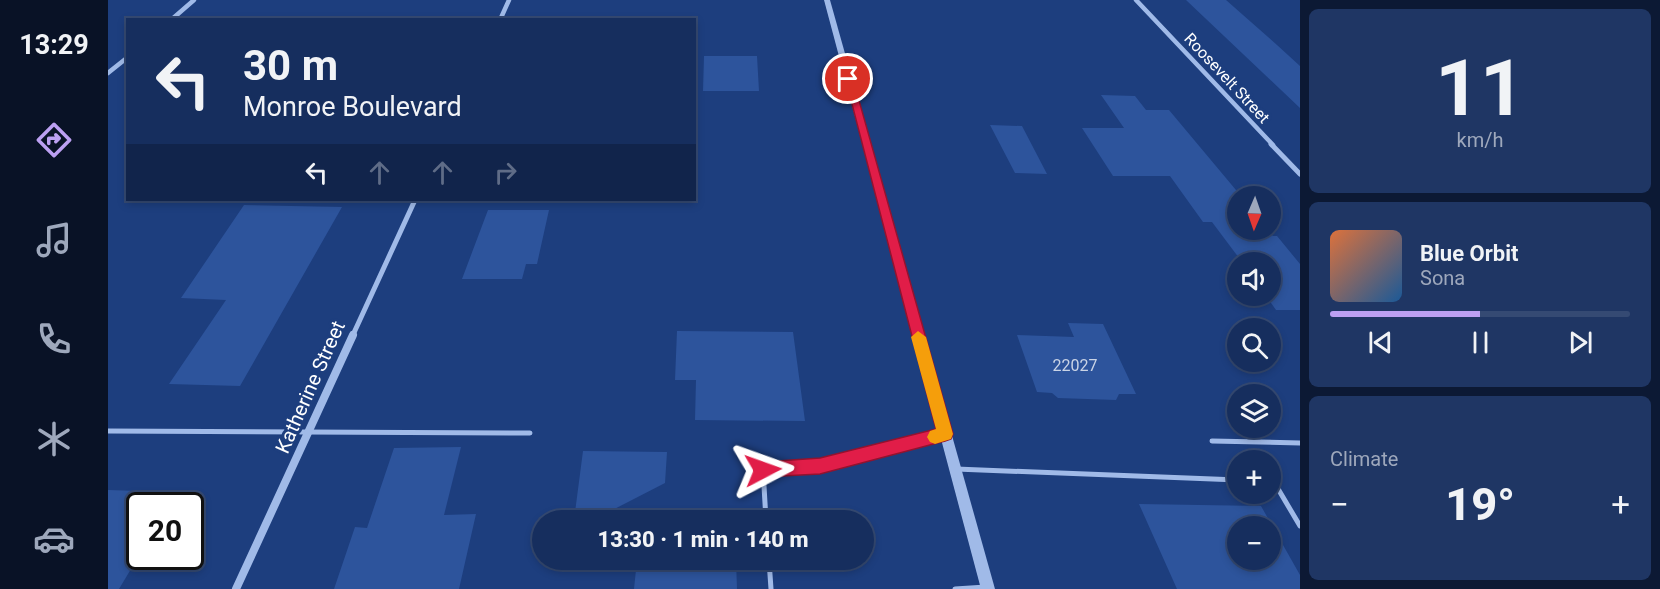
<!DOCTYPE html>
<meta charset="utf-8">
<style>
:root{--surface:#162e5e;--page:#1f3664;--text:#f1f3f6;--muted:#9ea8bc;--line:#354a73;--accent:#bca0f2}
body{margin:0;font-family:Roboto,sans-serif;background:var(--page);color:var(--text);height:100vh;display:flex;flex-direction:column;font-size:22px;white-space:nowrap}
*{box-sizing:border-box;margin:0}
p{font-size:20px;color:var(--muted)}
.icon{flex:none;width:33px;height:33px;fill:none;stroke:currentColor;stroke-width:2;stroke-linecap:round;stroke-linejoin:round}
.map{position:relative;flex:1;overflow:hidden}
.side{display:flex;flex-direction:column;gap:9px;padding:9px;background:#0c1934;width:360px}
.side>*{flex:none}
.banner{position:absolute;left:18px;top:18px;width:570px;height:183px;border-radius:0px;box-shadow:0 3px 9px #0003,0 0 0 2px var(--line);background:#162e5e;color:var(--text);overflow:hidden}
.needle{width:39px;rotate:182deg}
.buttons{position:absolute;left:1119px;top:186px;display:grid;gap:12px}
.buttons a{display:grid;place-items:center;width:54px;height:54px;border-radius:50%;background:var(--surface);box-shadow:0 3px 9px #0003,0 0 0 2px var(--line);font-size:30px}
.speed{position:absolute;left:18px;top:492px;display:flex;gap:12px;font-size:30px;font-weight:700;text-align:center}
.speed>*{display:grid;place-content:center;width:78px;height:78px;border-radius:50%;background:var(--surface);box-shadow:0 3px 9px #0003,0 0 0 2px var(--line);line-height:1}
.speed .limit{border:3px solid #111;border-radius:9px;background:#fff;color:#111}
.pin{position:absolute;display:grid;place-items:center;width:51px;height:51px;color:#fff;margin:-26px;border:3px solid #fff;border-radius:50%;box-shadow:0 2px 6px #0007}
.me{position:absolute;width:66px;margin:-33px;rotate:86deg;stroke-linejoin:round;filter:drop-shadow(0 0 4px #0008)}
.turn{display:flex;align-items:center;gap:21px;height:126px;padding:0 18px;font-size:27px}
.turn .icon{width:78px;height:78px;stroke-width:2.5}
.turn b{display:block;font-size:42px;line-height:51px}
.lanes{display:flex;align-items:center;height:57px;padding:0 18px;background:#0003;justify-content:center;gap:30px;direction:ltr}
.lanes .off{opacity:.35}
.big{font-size:45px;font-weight:800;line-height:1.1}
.side .widget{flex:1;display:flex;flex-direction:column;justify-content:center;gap:9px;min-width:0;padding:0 21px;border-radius:9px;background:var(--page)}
.side .dial{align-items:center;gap:0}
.dial b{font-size:78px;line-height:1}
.song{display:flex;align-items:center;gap:18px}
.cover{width:72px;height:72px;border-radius:9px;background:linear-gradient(135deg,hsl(20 70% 55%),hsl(210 70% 35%))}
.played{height:6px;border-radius:3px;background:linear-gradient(90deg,var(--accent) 50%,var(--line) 50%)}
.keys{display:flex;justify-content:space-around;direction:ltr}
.heat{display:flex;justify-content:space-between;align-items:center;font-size:33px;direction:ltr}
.trip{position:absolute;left:424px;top:510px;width:342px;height:60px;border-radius:30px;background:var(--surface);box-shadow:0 3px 9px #0003,0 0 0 2px var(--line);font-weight:800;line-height:60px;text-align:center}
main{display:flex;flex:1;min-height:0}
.dock{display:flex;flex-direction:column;width:108px;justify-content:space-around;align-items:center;background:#091226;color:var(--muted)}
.dock .icon{width:42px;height:42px}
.dock .selected{color:var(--accent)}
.dock b{font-size:27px;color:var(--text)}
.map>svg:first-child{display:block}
.building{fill:#2d549c;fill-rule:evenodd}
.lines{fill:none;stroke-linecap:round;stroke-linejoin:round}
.service{stroke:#a0bae8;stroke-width:5}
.minor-far2{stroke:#a0bae8;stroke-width:4.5}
.minor-far1{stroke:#a0bae8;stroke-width:5}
.minor{stroke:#a0bae8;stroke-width:8}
.tertiary{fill:#a0bae8;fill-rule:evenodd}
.route{fill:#e11d48;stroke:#92132f;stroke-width:1.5}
.slow{fill:#f59e0b}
.labels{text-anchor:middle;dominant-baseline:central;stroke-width:6;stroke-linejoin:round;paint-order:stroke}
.far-street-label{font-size:16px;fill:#fff;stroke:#1d3e7e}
.number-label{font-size:16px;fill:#cad4e6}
.street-label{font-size:20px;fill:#fff;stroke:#1d3e7e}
</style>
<main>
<nav class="dock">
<b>13:29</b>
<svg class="icon selected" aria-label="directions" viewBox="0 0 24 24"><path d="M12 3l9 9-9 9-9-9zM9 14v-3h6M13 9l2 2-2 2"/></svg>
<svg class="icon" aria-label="music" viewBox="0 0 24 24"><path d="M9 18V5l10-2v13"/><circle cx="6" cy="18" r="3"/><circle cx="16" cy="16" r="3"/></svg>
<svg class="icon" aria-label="phone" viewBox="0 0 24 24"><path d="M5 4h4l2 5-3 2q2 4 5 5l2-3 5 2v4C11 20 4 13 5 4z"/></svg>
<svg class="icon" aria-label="climate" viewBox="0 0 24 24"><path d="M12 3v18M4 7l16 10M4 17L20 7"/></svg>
<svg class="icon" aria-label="car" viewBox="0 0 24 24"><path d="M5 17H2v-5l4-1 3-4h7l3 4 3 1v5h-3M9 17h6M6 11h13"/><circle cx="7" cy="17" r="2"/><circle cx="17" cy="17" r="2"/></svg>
</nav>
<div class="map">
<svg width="1192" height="589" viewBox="0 0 1192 589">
<rect width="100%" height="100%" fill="#1d3e7e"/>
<!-- building -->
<path class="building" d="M 1078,0 L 1118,0 L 1169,45 L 1192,66 L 1192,108 Z
M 596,56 L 649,56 L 651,91 L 595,91 Z
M 993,95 L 1027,96 L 1038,110 L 1061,110 L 1133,196 L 1130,196 L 1130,230 L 1159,230 L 1165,236 L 1169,236 L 1192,264 L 1192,310 L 1168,310 L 1158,296 L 1162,296 L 1162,262 L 1134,262 L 1104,222 L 1095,222 L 1062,176 L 1005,176 L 974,128 L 1016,128 Z
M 882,125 L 914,126 L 939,174 L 907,173 Z
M 136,205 L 234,207 L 132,386 L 61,384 L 118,300 L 73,298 Z
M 380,210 L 441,210 L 429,264 L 418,264 L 414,279 L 354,279 Z
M 960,323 L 995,324 L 1028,394 L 1011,394 L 1008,400 L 950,398 L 944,393 L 929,392 L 909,335 L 966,337 Z
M 569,331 L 685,332 L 697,421 L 587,420 L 588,380 L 567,380 Z
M 353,447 L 336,515 L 368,514 L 351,589 L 226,589 L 247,527 L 259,528 L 286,448 Z
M 475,451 L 559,452 L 557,483 L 485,520 L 466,520 Z
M 0,490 L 32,491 L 32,554 L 11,589 L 0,589 Z
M 1031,504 L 1153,506 L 1192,575 L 1192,589 L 1069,589 ZM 1130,526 L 1162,526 L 1162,560 L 1130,560 Z
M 529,560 L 628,560 L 629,589 L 526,589 Z"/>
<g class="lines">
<!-- service -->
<path class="service" d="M 0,431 L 422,433
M 1104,441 L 1192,443
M 848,469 L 1130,480
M 1162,482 L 1166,482 L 1192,526
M 658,520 L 655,469 L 712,466 L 837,434
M 661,560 L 663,589
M 847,589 L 878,587"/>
<!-- minor-far2 -->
<path class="minor-far2" d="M 1028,0 L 1165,145
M 63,20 L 86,0
M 392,20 L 401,0
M 0,73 L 20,57"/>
<!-- minor-far1 -->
<path class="minor-far1" d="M 1163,144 L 1192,174
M 244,337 L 307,200"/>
<!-- minor -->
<path class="minor" d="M 128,589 L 245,335"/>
<!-- tertiary -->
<path class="tertiary" d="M 716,0 L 722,0 L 887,589 L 873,589 Z"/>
</g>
<!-- route -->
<path class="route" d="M 737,77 L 745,79 L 845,434 L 843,439 L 837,441 L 712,474 L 655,477 L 649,475 L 646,470 L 649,464 L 655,462 L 712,458 L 828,429 Z"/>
<!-- slow -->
<path class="slow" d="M 810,331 L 818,337 L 845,434 L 843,439 L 827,444 L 822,442 L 819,437 L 822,431 L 828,429 L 803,337 Z"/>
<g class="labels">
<!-- far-street labels -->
<g class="far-street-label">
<text transform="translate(1119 78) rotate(47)">Roosevelt Street</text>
</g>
<!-- number labels -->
<g class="number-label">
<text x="967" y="365">22027</text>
</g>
<!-- street labels -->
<g class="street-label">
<text transform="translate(202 387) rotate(-66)">Katherine Street</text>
</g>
</g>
</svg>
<div class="buttons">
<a><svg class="needle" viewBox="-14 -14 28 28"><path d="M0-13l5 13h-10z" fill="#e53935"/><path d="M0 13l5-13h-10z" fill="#9ea8bc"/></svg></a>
<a><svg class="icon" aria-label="sound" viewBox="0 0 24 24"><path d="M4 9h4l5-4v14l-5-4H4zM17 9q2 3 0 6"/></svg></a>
<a><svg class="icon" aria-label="search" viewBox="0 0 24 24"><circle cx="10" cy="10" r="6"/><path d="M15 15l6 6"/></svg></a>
<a><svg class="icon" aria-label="layers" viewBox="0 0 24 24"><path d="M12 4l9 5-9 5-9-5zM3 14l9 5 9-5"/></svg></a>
<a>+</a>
<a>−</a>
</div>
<div class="speed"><div class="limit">20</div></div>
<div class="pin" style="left:740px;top:79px;background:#d93025"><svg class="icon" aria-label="arrive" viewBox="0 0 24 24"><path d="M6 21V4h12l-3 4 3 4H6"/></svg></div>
<svg class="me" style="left:655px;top:470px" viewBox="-20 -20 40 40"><path d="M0-17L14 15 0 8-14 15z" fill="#e11d48" stroke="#fff" stroke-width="4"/></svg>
<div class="trip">13:30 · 1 min · 140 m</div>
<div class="banner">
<div class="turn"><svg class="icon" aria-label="left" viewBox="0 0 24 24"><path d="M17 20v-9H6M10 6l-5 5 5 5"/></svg><div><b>30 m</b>Monroe Boulevard</div></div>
<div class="lanes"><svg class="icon" aria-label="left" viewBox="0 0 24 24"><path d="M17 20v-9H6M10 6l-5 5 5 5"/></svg><svg class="icon off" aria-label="ahead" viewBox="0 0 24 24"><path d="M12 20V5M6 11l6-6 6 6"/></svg><svg class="icon off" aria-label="ahead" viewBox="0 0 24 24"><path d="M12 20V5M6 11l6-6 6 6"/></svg><svg class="icon off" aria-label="right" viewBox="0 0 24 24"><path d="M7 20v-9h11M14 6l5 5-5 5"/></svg></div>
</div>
</div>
<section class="side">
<div class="widget dial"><b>11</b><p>km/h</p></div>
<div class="widget">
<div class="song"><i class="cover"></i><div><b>Blue Orbit</b><p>Sona</p></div></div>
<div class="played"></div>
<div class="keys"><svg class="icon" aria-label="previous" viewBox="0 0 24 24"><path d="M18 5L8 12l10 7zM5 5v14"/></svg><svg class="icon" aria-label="pause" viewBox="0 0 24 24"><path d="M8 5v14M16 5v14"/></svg><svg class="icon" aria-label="next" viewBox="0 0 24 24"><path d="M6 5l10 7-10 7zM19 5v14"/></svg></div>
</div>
<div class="widget"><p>Climate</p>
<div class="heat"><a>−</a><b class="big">19°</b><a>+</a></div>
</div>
</section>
</main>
